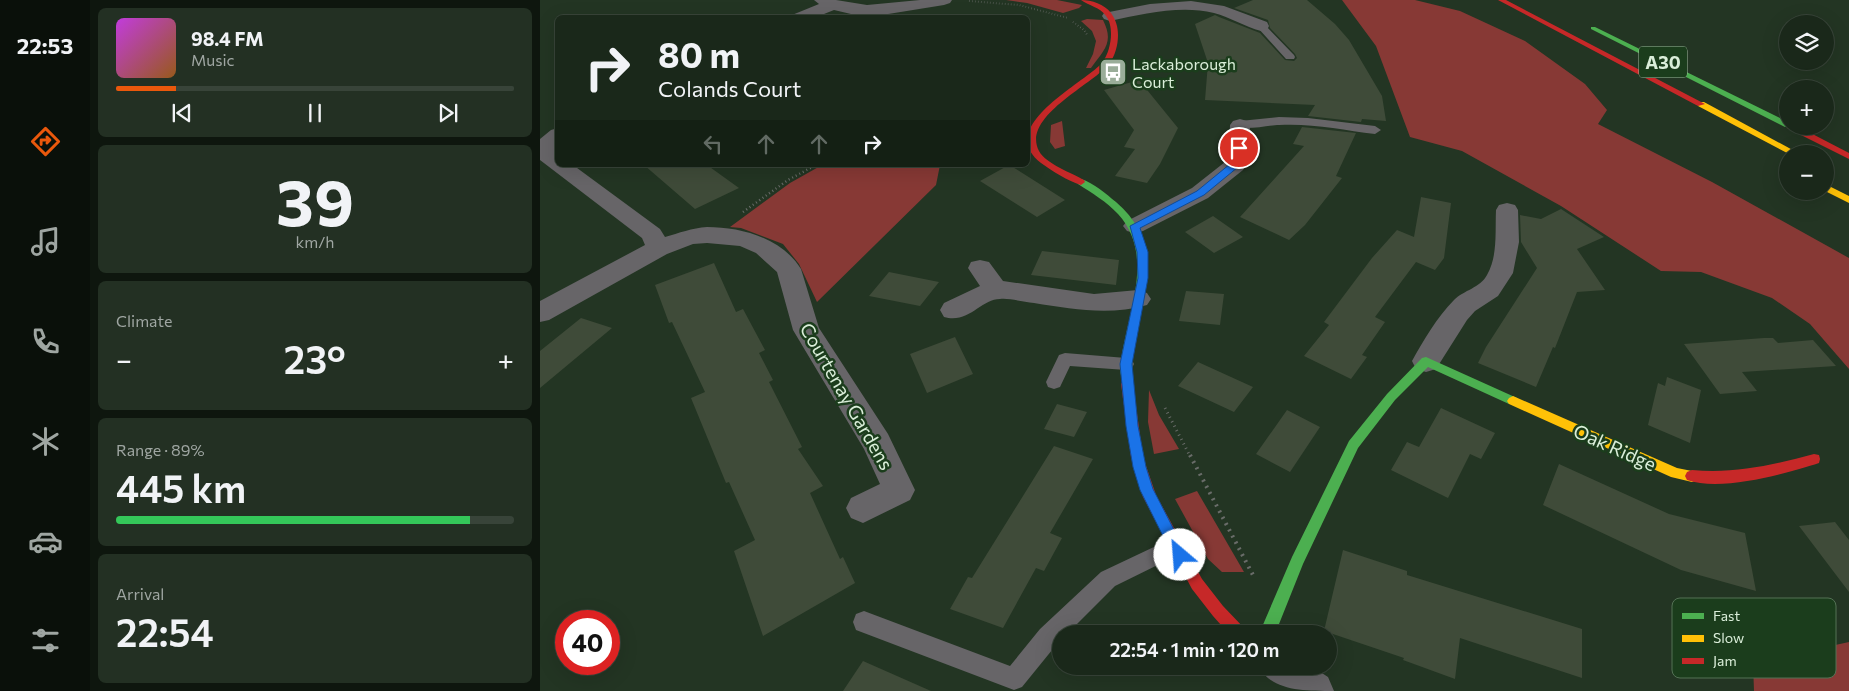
<!DOCTYPE html>
<meta charset="utf-8">
<style>
:root{--surface:#1a281a;--page:#233023;--text:#f1f3f6;--muted:#9fa6a2;--line:#384439;--accent:#ea580c}
body{margin:0;font-family:Commissioner,sans-serif;background:var(--page);color:var(--text);height:100vh;display:flex;flex-direction:column;font-size:19px;white-space:nowrap}
*{box-sizing:border-box;margin:0}
p{font-size:16px;color:var(--muted)}
.icon{flex:none;width:28px;height:28px;fill:none;stroke:currentColor;stroke-width:2;stroke-linecap:round;stroke-linejoin:round}
.map{position:relative;flex:1;overflow:hidden}
.side{display:flex;flex-direction:column;gap:8px;padding:8px;background:#0e160e;width:450px}
.side>*{flex:none}
.top-card{position:absolute;left:15px;top:15px;width:475px;height:152px;border-radius:8px;box-shadow:0 5px 20px #0002,0 0 0 1px var(--line);background:#1a281a;color:var(--text);overflow:hidden}
.fabs{position:absolute;left:1239px;top:15px;display:grid;gap:10px}
.fabs a{display:grid;place-items:center;width:55px;height:55px;border-radius:50%;background:var(--surface);box-shadow:0 5px 20px #0002,0 0 0 1px var(--line);font-size:25px}
.speed{position:absolute;left:15px;top:610px;display:flex;gap:10px;font-size:25px;font-weight:700;text-align:center}
.speed>*{display:grid;place-content:center;width:65px;height:65px;border-radius:50%;background:var(--surface);box-shadow:0 5px 20px #0002,0 0 0 1px var(--line);line-height:1}
.speed .limit{border:8px solid #d22;background:#fff;color:#111}
.pin{position:absolute;display:grid;place-items:center;width:42px;height:42px;color:#fff;margin:-21px;border:2px solid #fff;border-radius:50%;box-shadow:0 1px 5px #0007}
.me{position:absolute;width:55px;margin:-28px;rotate:333deg;stroke-linejoin:round;filter:drop-shadow(0 0 4px #0008)}
.turn{display:flex;align-items:center;gap:18px;height:105px;padding:0 20px;font-size:22px}
.turn .icon{width:65px;height:65px;stroke-width:2.5}
.turn b{display:block;font-size:35px;line-height:42px}
.lanes{display:flex;align-items:center;height:48px;padding:0 20px;background:#0003;justify-content:center;gap:25px;direction:ltr}
.lanes .off{opacity:.35}
.big{font-size:38px;font-weight:600;line-height:1.1}
.side .card{flex:1;display:flex;flex-direction:column;justify-content:center;gap:8px;min-width:0;padding:0 18px;border-radius:8px;background:var(--page)}
.side .dial{align-items:center;gap:0}
.dial b{font-size:65px;line-height:1}
.song{display:flex;align-items:center;gap:15px}
.cover{width:60px;height:60px;border-radius:8px;background:linear-gradient(135deg,hsl(290 70% 55%),hsl(30 70% 35%))}
.played{height:5px;border-radius:2px;background:linear-gradient(90deg,var(--accent) 15%,var(--line) 15%)}
.keys{display:flex;justify-content:space-around;direction:ltr}
.heat{display:flex;justify-content:space-between;align-items:center;font-size:28px;direction:ltr}
.charge{height:8px;border-radius:4px;background:linear-gradient(90deg,#34c759 89%,var(--line) 0)}
.trip{position:absolute;left:512px;top:625px;width:285px;height:50px;border-radius:25px;background:var(--surface);box-shadow:0 5px 20px #0002,0 0 0 1px var(--line);font-weight:600;line-height:50px;text-align:center}
main{display:flex;flex:1;min-height:0}
.tabs{display:flex;flex-direction:column;width:90px;justify-content:space-around;align-items:center;background:#0a100a;color:var(--muted)}
.tabs .icon{width:35px;height:35px}
.tabs .on{color:var(--accent)}
.tabs b{font-size:22px;color:var(--text)}
.map>svg:first-child{display:block}
.green{fill:#873935}
.building{fill:#3f4b39}
.lines{fill:none;stroke-linecap:round;stroke-linejoin:round}
.path-far3{stroke:#696c69;stroke-width:2;stroke-dasharray:0.5 2.5;stroke-linecap:butt}
.path-far2{stroke:#696c69;stroke-width:2.5;stroke-dasharray:1 3;stroke-linecap:butt}
.path-far1{stroke:#696c69;stroke-width:3;stroke-dasharray:1 4;stroke-linecap:butt}
.path{stroke:#696c69;stroke-width:4;stroke-dasharray:2 5;stroke-linecap:butt}
.lane{fill:#676568;fill-rule:evenodd}
.street{fill:#676568;fill-rule:evenodd}
.fast{fill:#4caf50;fill-rule:evenodd}
.slow{fill:#ffc107;fill-rule:evenodd}
.jam{fill:#c62828;fill-rule:evenodd}
.route{fill:#1a73e8;stroke:#114b97}
.labels{text-anchor:middle;dominant-baseline:central;stroke-width:5;stroke-linejoin:round;paint-order:stroke}
.far-poi-label{font-size:16px;fill:#daeed9;stroke:#1b3d1c;text-anchor:start}
.shield{fill:#1b3d1c;stroke:#a1b9a0;stroke-width:1}
.shield-label{font-size:18px;font-weight:bold;fill:#daeed9}
.street-label{font-size:19px;fill:#daeed9;stroke:#1b3d1c}
.key{fill:#1b3d1c;stroke:#547255;stroke-width:1}
.key-label{font-size:14px;fill:#daeed9}
</style>
<main>
<nav class="tabs">
<b>22:53</b>
<svg class="icon on" aria-label="directions" viewBox="0 0 24 24"><path d="M12 3l9 9-9 9-9-9zM9 14v-3h6M13 9l2 2-2 2"/></svg>
<svg class="icon" aria-label="music" viewBox="0 0 24 24"><path d="M9 18V5l10-2v13"/><circle cx="6" cy="18" r="3"/><circle cx="16" cy="16" r="3"/></svg>
<svg class="icon" aria-label="phone" viewBox="0 0 24 24"><path d="M5 4h4l2 5-3 2q2 4 5 5l2-3 5 2v4C11 20 4 13 5 4z"/></svg>
<svg class="icon" aria-label="climate" viewBox="0 0 24 24"><path d="M12 3v18M4 7l16 10M4 17L20 7"/></svg>
<svg class="icon" aria-label="car" viewBox="0 0 24 24"><path d="M5 17H2v-5l4-1 3-4h7l3 4 3 1v5h-3M9 17h6M6 11h13"/><circle cx="7" cy="17" r="2"/><circle cx="17" cy="17" r="2"/></svg>
<svg class="icon" aria-label="filters" viewBox="0 0 24 24"><path d="M4 7h16M4 17h16"/><circle cx="9" cy="7" r="2"/><circle cx="15" cy="17" r="2"/></svg>
</nav>
<section class="side">
<div class="card">
<div class="song"><i class="cover"></i><div><b>98.4 FM</b><p>Music</p></div></div>
<div class="played"></div>
<div class="keys"><svg class="icon" aria-label="previous" viewBox="0 0 24 24"><path d="M18 5L8 12l10 7zM5 5v14"/></svg><svg class="icon" aria-label="pause" viewBox="0 0 24 24"><path d="M8 5v14M16 5v14"/></svg><svg class="icon" aria-label="next" viewBox="0 0 24 24"><path d="M6 5l10 7-10 7zM19 5v14"/></svg></div>
</div>
<div class="card dial"><b>39</b><p>km/h</p></div>
<div class="card"><p>Climate</p>
<div class="heat"><a>−</a><b class="big">23°</b><a>+</a></div>
</div>
<div class="card"><p>Range · 89%</p><b class="big">445 km</b><div class="charge"></div></div>
<div class="card"><p>Arrival</p><b class="big">22:54</b></div>
</section>
<div class="map">
<svg width="1309" height="691" viewBox="0 0 1309 691">
<rect width="100%" height="100%" fill="#233523"/>
<!-- green -->
<path class="green" d="M 466,0 L 517,0 L 542,5 L 539,8 L 523,13 L 487,3 Z
M 802,0 L 875,0 L 920,11 L 985,41 L 1045,84 L 1067,110 L 1058,124 L 1172,182 L 1309,258 L 1309,369 L 1270,324 L 1232,298 L 1161,272 L 1121,271 L 1021,206 L 922,151 L 870,137 L 836,46 Z
M 547,19 L 563,20 C 574,42 565,49 551,68 L 546,68 L 553,54 L 556,41 L 552,31 L 541,21 Z
M 522,121 L 525,146 L 515,149 L 510,142 L 511,125 Z
M 282,165 L 400,165 L 396,185 L 277,302 L 259,264 L 243,244 L 201,228 L 190,227 L 250,183 Z
M 609,390 L 619,415 L 639,449 L 614,454 L 608,422 Z
M 657,491 L 704,572 L 682,572 L 668,559 L 635,499 Z
M 1309,642 L 1309,691 L 1214,691 L 1213,663 Z"/>
<!-- building -->
<path class="building" d="M 713,0 L 767,0 L 795,24 L 809,40 L 842,96 L 846,121 L 822,119 L 821,122 L 768,116 L 775,105 L 665,100 L 668,63 L 655,24 L 675,15 L 679,17 L 720,33 L 745,60 L 754,61 L 757,58 L 755,54 L 730,28 L 728,20 L 694,8 Z
M 599,80 L 638,128 L 620,164 L 607,183 L 575,176 L 595,149 L 584,147 L 594,130 L 564,90 Z
M 762,127 L 816,133 L 796,176 L 802,178 L 765,225 L 749,240 L 700,217 L 764,146 L 753,144 Z
M 104,165 L 167,165 L 199,188 L 155,209 Z
M 469,165 L 476,169 L 525,200 L 497,217 L 440,181 Z
M 881,197 L 911,203 L 904,258 L 895,270 L 876,262 L 835,317 L 845,322 L 822,355 L 827,357 L 811,379 L 764,356 L 789,325 L 784,322 L 832,258 L 857,230 L 874,237 Z
M 1021,209 L 1064,237 L 1037,249 L 1065,290 L 1037,292 L 1015,348 L 1013,347 L 996,387 L 938,363 L 946,347 L 997,268 L 981,242 L 980,215 L 1001,219 Z
M 673,216 L 703,237 L 674,253 L 645,232 Z
M 502,251 L 579,260 L 576,285 L 491,275 Z
M 174,263 L 196,312 L 203,309 L 225,350 L 219,353 L 233,380 L 229,382 L 262,447 L 258,449 L 283,486 L 270,493 L 300,559 L 303,557 L 315,583 L 223,636 L 194,551 L 215,540 L 189,482 L 186,483 L 151,398 L 165,392 L 132,322 L 129,323 L 115,285 Z
M 349,272 L 399,282 L 380,306 L 329,296 Z
M 646,291 L 684,294 L 680,325 L 639,321 Z
M 41,318 L 72,328 L 0,388 L 0,351 Z
M 415,337 L 433,374 L 387,393 L 370,354 Z
M 1224,338 L 1233,338 L 1238,343 L 1273,340 L 1296,366 L 1202,372 L 1217,391 L 1180,394 L 1144,344 Z
M 658,362 L 713,387 L 694,412 L 638,386 Z
M 1127,377 L 1161,390 L 1150,443 L 1108,425 L 1118,383 L 1125,386 Z
M 517,404 L 547,412 L 534,437 L 504,429 Z
M 901,408 L 955,433 L 941,459 L 930,454 L 908,498 L 851,470 L 867,442 L 879,447 Z
M 747,410 L 780,427 L 750,472 L 716,454 Z
M 514,446 L 553,459 L 510,533 L 522,538 L 504,571 L 496,568 L 463,628 L 410,609 L 428,577 L 432,578 Z
M 1019,464 L 1129,514 L 1205,533 L 1216,591 L 1141,570 L 1003,505 Z
M 1295,522 L 1309,540 L 1309,592 L 1259,526 Z
M 803,550 L 867,571 L 867,575 L 1042,629 L 1042,678 L 920,638 L 915,679 L 863,660 L 864,658 L 784,631 Z
M 323,661 L 391,691 L 303,691 Z"/>
<g class="lines">
<!-- path-far3 -->
<path class="path-far3" d="M 429,1 L 479,5 L 528,18
M 533,22 L 544,30 L 548,36"/>
<!-- path-far2 -->
<path class="path-far2" d="M 203,212 L 248,180 L 276,165"/>
<!-- path-far1 -->
<path class="path-far1" d="M 625,408 L 650,456"/>
<!-- path -->
<path class="path" d="M 650,455 L 714,577"/>
<!-- lane -->
<path class="lane" d="M 721,23 L 724,24 L 754,55 L 755,57 L 754,59 L 746,59 L 718,28 L 718,24 Z
M 739,117 L 768,118 L 835,126 L 841,130 L 835,134 C 803,130 771,123 739,125 C 728,125 701,132 694,125 L 700,121 Z
M 525,353 L 586,358 L 592,360 L 594,364 L 592,368 L 586,370 L 530,366 L 520,387 L 514,389 L 508,387 L 506,382 L 519,355 Z
M 635,537 L 642,539 L 645,546 L 642,553 L 575,586 L 527,634 L 521,634 L 521,639 L 482,687 L 474,690 L 316,630 L 313,622 L 316,614 L 324,611 L 470,666 L 500,629 L 561,572 Z"/>
<!-- street -->
<path class="street" d="M 274,0 L 296,0 L 327,5 L 380,0 L 412,0 L 410,3 L 404,5 L 342,15 L 311,14 L 294,10 L 274,18 L 250,18 L 252,15 L 279,4 Z
M 651,1 L 684,6 L 727,22 L 729,26 L 727,30 L 721,31 C 705,27 690,17 674,13 C 640,5 603,14 570,21 L 564,19 L 562,16 L 564,13 L 610,4 Z
M 700,119 L 707,121 C 714,131 710,159 703,170 L 668,198 L 603,231 L 595,233 L 587,231 L 583,226 L 587,221 L 652,188 L 685,162 L 689,147 L 690,125 L 693,121 Z
M 18,128 L 18,145 L 15,147 L 18,153 L 18,165 L 33,165 L 120,229 L 125,237 C 139,233 152,228 167,227 C 201,227 242,238 261,269 L 279,328 L 348,434 L 375,490 L 370,500 L 323,523 L 311,518 L 306,508 L 311,498 L 340,484 L 324,449 L 253,330 L 237,272 L 216,253 L 200,246 L 167,243 L 153,244 L 127,254 L 9,320 L 0,322 L 0,301 L 105,245 L 102,238 L 0,160 L 0,139 L 11,130 Z
M 967,203 L 975,205 L 978,210 L 979,242 L 973,273 L 958,296 L 935,311 L 927,320 L 896,369 L 886,372 L 876,369 L 872,361 C 883,341 897,317 914,300 C 924,290 940,288 947,275 C 958,256 955,231 956,210 L 959,205 Z
M 440,260 L 449,262 L 463,281 L 554,294 L 598,290 L 607,293 L 611,299 L 607,305 C 569,316 532,309 494,303 C 483,302 470,298 460,299 C 441,299 429,324 404,317 L 400,310 L 404,303 L 440,286 L 428,268 L 431,262 Z
M 718,666 L 771,666 L 788,677 L 794,691 C 762,691 732,691 718,666 Z"/>
<!-- fast -->
<path class="fast" d="M 1051,27 L 1055,27 L 1248,122 L 1248,126 L 1251,126 L 1245,127 L 1051,29 Z
M 541,179 C 554,183 566,194 576,202 C 639,256 585,319 593,384 L 591,387 L 583,387 L 580,370 C 584,319 618,258 578,214 C 567,202 552,193 538,184 L 537,182 Z
M 886,357 L 977,398 L 979,401 L 977,404 L 969,404 L 888,367 L 855,400 L 818,448 L 763,564 L 735,634 L 719,634 L 752,557 L 809,441 L 847,394 L 882,358 Z"/>
<!-- slow -->
<path class="slow" d="M 1158,102 L 1164,102 L 1260,154 L 1249,154 L 1158,106 Z
M 1285,184 L 1309,196 L 1309,203 L 1285,191 Z
M 973,396 L 1137,468 L 1157,472 L 1159,476 L 1157,480 L 1152,482 L 1131,477 L 969,404 L 967,401 L 969,398 Z"/>
<!-- jam -->
<path class="jam" d="M 541,0 C 552,0 564,4 571,13 C 576,20 578,27 578,35 C 578,45 575,56 569,64 C 552,85 481,117 499,151 C 506,164 532,173 544,180 L 545,182 L 541,185 C 528,181 512,171 501,163 C 454,127 543,84 562,63 C 568,55 571,43 571,34 C 571,28 570,21 566,16 C 560,7 549,6 541,0 Z
M 958,0 L 966,0 L 1165,104 L 1158,106 Z
M 1248,124 L 1248,126 L 1257,126 L 1309,153 L 1309,159 L 1247,128 Z
M 587,379 L 591,381 L 593,384 L 603,457 L 616,495 L 662,579 L 683,606 L 705,629 L 708,634 L 689,634 L 673,616 L 652,589 L 603,497 L 591,457 L 581,384 L 583,381 Z
M 1274,454 L 1279,455 L 1280,459 L 1279,463 C 1245,474 1181,492 1147,480 L 1145,476 L 1147,472 L 1152,470 C 1194,474 1234,465 1274,454 Z"/>
</g>
<!-- route -->
<path class="route" d="M 699,145 L 703,148 L 698,167 L 664,195 L 600,228 L 608,252 L 608,278 L 592,364 L 598,426 L 606,467 L 613,489 L 647,555 L 645,560 L 640,562 L 635,560 L 600,490 L 593,467 L 586,426 L 580,364 L 598,278 L 597,252 L 590,226 L 657,191 L 690,164 L 695,148 Z"/>
<!-- icons -->
<defs>
<g id="bus-square" transform="scale(1.4375)"><rect x="-9" y="-9" width="18" height="18" rx="4" fill="#9aad99" stroke="#1b3d1c"/><path d="M-5-6H5V4H4V6H2V4H-2V6H-4V4H-5ZM-3.5-4V0h7V-4ZM-3.5 1.2v1.5H-2V1.2ZM2 1.2v1.5H3.5V1.2Z" fill="#fff"/></g>
</defs>
<g fill-rule="evenodd">
<use href="#bus-square" x="573" y="72"/>
</g>
<g class="labels">
<!-- far-poi labels -->
<g class="far-poi-label">
<text x="592" y="63">Lackaborough<tspan x="592" dy="18">Court</tspan></text>
</g>
<!-- shield labels -->
<rect class="shield" x="1099" y="46.5" width="48" height="31" rx="4"/>
<g class="shield-label">
<text x="1123" y="62">A30</text>
</g>
<!-- street labels -->
<g class="street-label">
<text transform="translate(307 396) rotate(60)">Courtenay Gardens</text>
<text transform="translate(1075 447) rotate(24)">Oak Ridge</text>
</g>
</g>
<!-- legend -->
<rect x="1132" y="598" width="164" height="80" rx="8" class="key"/>
<rect x="1142" y="613" width="22" height="6" fill="#4caf50"/>
<rect x="1142" y="635" width="22" height="7" fill="#ffc107"/>
<rect x="1142" y="658" width="22" height="6" fill="#c62828"/>
<g class="key-label">
<text x="1173" y="621">Fast</text>
<text x="1173" y="643">Slow</text>
<text x="1173" y="666">Jam</text>
</g>
</svg>
<div class="fabs">
<a><svg class="icon" aria-label="layers" viewBox="0 0 24 24"><path d="M12 4l9 5-9 5-9-5zM3 14l9 5 9-5"/></svg></a>
<a>+</a>
<a>−</a>
</div>
<div class="speed"><div class="limit">40</div></div>
<div class="pin" style="left:699px;top:148px;background:#d93025"><svg class="icon" aria-label="arrive" viewBox="0 0 24 24"><path d="M6 21V4h12l-3 4 3 4H6"/></svg></div>
<svg class="me" style="left:640px;top:555px" viewBox="-20 -20 40 40"><circle r="19" fill="#fff"/><path d="M0-13L10 11 0 6-10 11z" fill="#1a73e8"/></svg>
<div class="trip">22:54 · 1 min · 120 m</div>
<div class="top-card">
<div class="turn"><svg class="icon" aria-label="right" viewBox="0 0 24 24"><path d="M7 20v-9h11M14 6l5 5-5 5"/></svg><div><b>80 m</b>Colands Court</div></div>
<div class="lanes"><svg class="icon off" aria-label="left" viewBox="0 0 24 24"><path d="M17 20v-9H6M10 6l-5 5 5 5"/></svg><svg class="icon off" aria-label="ahead" viewBox="0 0 24 24"><path d="M12 20V5M6 11l6-6 6 6"/></svg><svg class="icon off" aria-label="ahead" viewBox="0 0 24 24"><path d="M12 20V5M6 11l6-6 6 6"/></svg><svg class="icon" aria-label="right" viewBox="0 0 24 24"><path d="M7 20v-9h11M14 6l5 5-5 5"/></svg></div>
</div>
</div>
</main>
